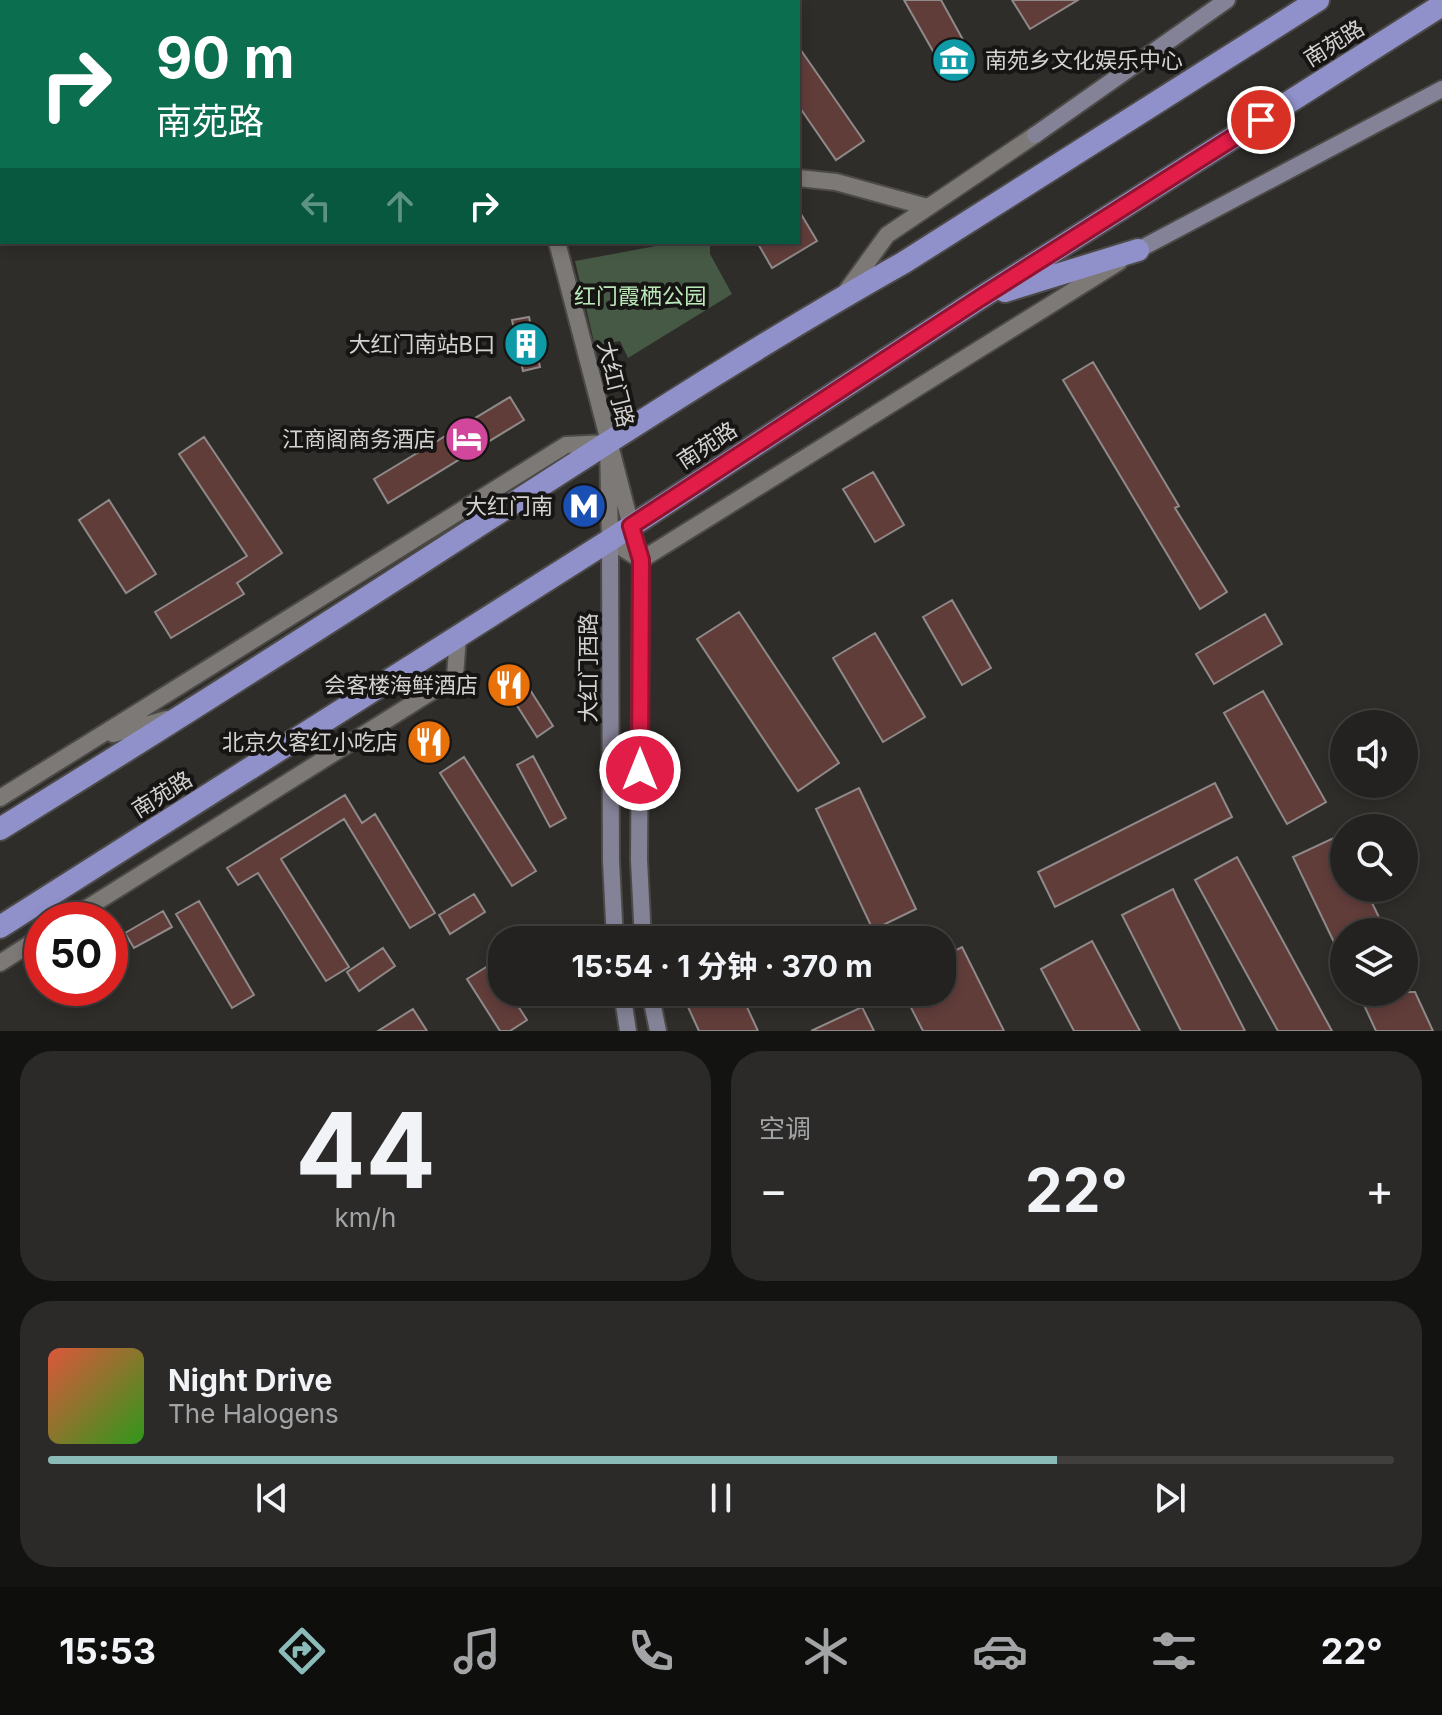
<!DOCTYPE html>
<html lang="zh">
<meta charset="utf-8">
<style>
:root{--surface:#232220;--page:#2b2a29;--text:#f1f3f6;--muted:#a3a4a5;--line:#403f3e;--accent:#8bbbb9}
body{margin:0;font-family:Inter,"Noto Sans SC",sans-serif;background:var(--page);color:var(--text);height:100vh;display:flex;flex-direction:column;font-size:30px;white-space:nowrap}
*{box-sizing:border-box;margin:0}
p{font-size:26px;color:var(--muted)}
.icon{flex:none;width:44px;height:44px;fill:none;stroke:currentColor;stroke-width:2;stroke-linecap:round;stroke-linejoin:round}
.map{position:relative;height:1031px;overflow:hidden}
.drawer{display:flex;flex-direction:column;gap:20px;padding:20px;background:#131312;flex:1}
.drawer>*{flex:none}
.hud{position:absolute;left:0px;top:0px;width:800px;height:244px;box-shadow:0 4px 12px #0003,0 0 0 2px var(--line);background:#0b6e4f;color:#fff;overflow:hidden}
.controls{position:absolute;left:1330px;top:710px;display:grid;gap:16px}
.controls a{display:grid;place-items:center;width:88px;height:88px;border-radius:50%;background:var(--surface);box-shadow:0 4px 12px #0003,0 0 0 2px var(--line);font-size:40px}
.speed{position:absolute;left:24px;top:902px;display:flex;gap:16px;font-size:40px;font-weight:700;text-align:center}
.speed>*{display:grid;place-content:center;width:104px;height:104px;border-radius:50%;background:var(--surface);box-shadow:0 4px 12px #0003,0 0 0 2px var(--line);line-height:1}
.speed .limit{border:12px solid #d22;background:#fff;color:#111}
.pin{position:absolute;display:grid;place-items:center;width:68px;height:68px;color:#fff;margin:-34px;border:4px solid #fff;border-radius:50%;box-shadow:0 2px 8px #0007}
.me{position:absolute;width:88px;margin:-44px;rotate:0deg;stroke-linejoin:round;filter:drop-shadow(0 0 6px #0008)}
.turn{display:flex;align-items:center;gap:28px;height:168px;padding:0 24px;font-size:36px}
.turn .icon{width:104px;height:104px;stroke-width:2.5}
.turn b{display:block;font-size:56px;line-height:68px}
.lanes{display:flex;align-items:center;height:76px;padding:0 24px;background:#0003;justify-content:center;gap:40px;direction:ltr}
.lanes .off{opacity:.35}
.big{font-size:60px;font-weight:700;line-height:1.1}
.drawer .card{flex:1;display:flex;flex-direction:column;justify-content:center;gap:12px;min-width:0;padding:0 28px;border-radius:32px;background:var(--page)}
.drawer .dial{align-items:center;gap:0}
.dial b{font-size:104px;line-height:1}
.song{display:flex;align-items:center;gap:24px}
.cover{width:96px;height:96px;border-radius:12px;background:linear-gradient(135deg,hsl(10 70% 55%),hsl(110 70% 35%))}
.played{height:8px;border-radius:4px;background:linear-gradient(90deg,var(--accent) 75%,var(--line) 75%)}
.keys{display:flex;justify-content:space-around;direction:ltr}
.heat{display:flex;justify-content:space-between;align-items:center;font-size:44px;direction:ltr}
.drawer .tiles{flex:1;display:grid;gap:20px;grid-template-columns:1fr 1fr}
.card:last-child{grid-column:span 2}
.trip{position:absolute;left:488px;top:926px;width:468px;height:80px;border-radius:32px;background:var(--surface);box-shadow:0 4px 12px #0003,0 0 0 2px var(--line);font-weight:700;line-height:80px;text-align:center}
.tab-bar{display:flex;height:128px;justify-content:space-around;align-items:center;background:#0e0e0d;color:var(--muted)}
.tab-bar .icon{width:56px;height:56px}
.tab-bar .on{color:var(--accent)}
.tab-bar b{font-size:36px;color:var(--text)}
.map>svg:first-child{display:block}
.education{fill:#3c3423}
.green{fill:#455944}
.building{fill:#613d3a;stroke:#8f8a89;stroke-width:2}
.lines{fill:none;stroke-linecap:round;stroke-linejoin:round}
.tertiary-casing{stroke:#4c4a47;stroke-width:20}
.secondary-casing{stroke:#4c4a47;stroke-width:20}
.trunk-casing{stroke:#4c4a47;stroke-width:26}
.tertiary{stroke:#7c7976;stroke-width:16}
.secondary{stroke:#848296;stroke-width:16}
.trunk{stroke:#9091cb;stroke-width:22}
.route-casing{stroke:#92132f;stroke-width:20}
.route{stroke:#e11d48;stroke-width:14}
.labels{text-anchor:middle;dominant-baseline:central;stroke-width:8;stroke-linejoin:round;paint-order:stroke}
.street-label{font-size:22px;fill:#d4d2d0;stroke:#161514}
.poi-label{font-size:22px;fill:#d4d2d0;stroke:#161514;text-anchor:end}
.park-label{font-size:22px;fill:#bbe9b9;stroke:#161514}
</style>
<div class="map">
<svg width="1442" height="1031" viewBox="0 0 1442 1031">
<rect width="100%" height="100%" fill="#2f2d2a"/>
<!-- education -->
<path class="education" d="M 238,0 L 495,0 L 496,2 L 238,2 Z"/>
<!-- green -->
<path class="green" d="M 667,242 L 710,242 L 710,254 L 732,294 L 628,358 L 620,341 L 595,346 L 575,261 L 667,244 Z"/>
<!-- building -->
<path class="building" d="M 904,0 L 941,0 L 973,58 L 946,74 Z
M 1012,0 L 1078,0 L 1030,29 Z
M 798,46 L 864,141 L 836,160 L 798,105 Z
M 798,209 L 817,241 L 772,268 L 757,242 L 798,242 Z
M 529,317 L 540,367 L 523,371 L 512,320 Z
M 1093,362 L 1179,506 L 1175,508 L 1227,592 L 1200,609 L 1063,380 Z
M 510,397 L 524,420 L 388,503 L 374,479 Z
M 204,437 L 282,553 L 237,583 L 244,594 L 171,638 L 155,612 L 247,556 L 179,454 Z
M 873,472 L 904,525 L 875,542 L 843,489 Z
M 109,500 L 156,574 L 126,593 L 79,520 Z
M 952,600 L 991,668 L 962,685 L 923,617 Z
M 739,612 L 839,763 L 798,791 L 697,639 Z
M 1265,614 L 1282,644 L 1214,684 L 1196,654 Z
M 875,633 L 925,717 L 883,742 L 833,658 Z
M 525,682 L 553,726 L 537,737 L 509,693 Z
M 1263,691 L 1326,802 L 1287,824 L 1224,713 Z
M 533,756 L 566,818 L 550,827 L 517,765 Z
M 464,757 L 536,871 L 512,886 L 440,773 Z
M 1215,783 L 1232,817 L 1055,907 L 1038,872 Z
M 859,788 L 916,909 L 873,930 L 816,809 Z
M 345,795 L 362,823 L 375,814 L 435,913 L 410,928 L 344,819 L 281,859 L 349,967 L 326,981 L 258,873 L 238,885 L 227,868 Z
M 1340,835 L 1344,844 L 1344,888 L 1365,888 L 1386,932 L 1344,932 L 1344,963 L 1293,857 Z
M 1237,857 L 1332,1031 L 1278,1031 L 1195,880 Z
M 1173,889 L 1177,898 L 1245,1031 L 1181,1031 L 1122,915 Z
M 474,894 L 485,912 L 450,934 L 439,915 Z
M 199,901 L 254,995 L 232,1008 L 176,914 Z
M 163,911 L 172,927 L 134,948 L 125,933 Z
M 1092,941 L 1140,1031 L 1074,1031 L 1041,969 Z
M 962,947 L 1004,1031 L 923,1031 L 903,992 L 942,992 L 942,957 Z
M 383,948 L 395,966 L 359,991 L 347,972 Z
M 491,964 L 502,981 L 502,992 L 509,992 L 527,1020 L 510,1031 L 500,1031 L 467,979 Z
M 720,992 L 740,992 L 758,1031 L 699,1031 L 688,1007 Z
M 1358,992 L 1415,992 L 1433,1031 L 1376,1031 Z
M 862,1007 L 874,1031 L 811,1031 Z
M 413,1009 L 427,1031 L 378,1031 Z"/>
<g class="lines">
<!-- tertiary casing -->
<g class="tertiary-casing">
<path id="tertiary" d="M 512,0 L 513,2
M 798,178 L 836,182 L 927,207
M 557,242 L 631,526
M 845,293 L 887,235 L 1035,135
M 608,443 L 610,540 L 641,560 L 1119,262
M 113,734 L 167,719
M 0,798 L 566,445 L 606,443
M 68,920 L 455,677 L 458,636
M 0,963 L 42,936"/>
</g>
<!-- secondary casing -->
<g class="secondary-casing">
<path id="secondary" d="M 1035,135 L 1227,0
M 1138,250 L 1442,89
M 631,526 L 641,560 L 639,860 L 643,940
M 610,540 L 611,861 L 615,940
M 622,992 L 628,1031
M 650,992 L 658,1031"/>
</g>
<!-- trunk casing -->
<g class="trunk-casing">
<path id="trunk" d="M 1005,291 L 1138,250
M 0,829 C 162,729 322,627 481,524 C 620,435 759,344 903,263 L 1318,0
M 0,927 L 610,540 L 977,300 L 1442,5"/>
</g>
<!-- tertiary -->
<use href="#tertiary" class="tertiary"/>
<!-- secondary -->
<use href="#secondary" class="secondary"/>
<!-- trunk -->
<use href="#trunk" class="trunk"/>
</g>
<g class="lines">
<!-- route casing -->
<g class="route-casing">
<path id="route" d="M 640,770 L 641,560 L 631,526 L 977,300 L 1261,120"/>
</g>
<!-- route -->
<use href="#route" class="route"/>
</g>
<!-- icons -->
<defs>
<g id="museum-disc" transform="scale(2.3)"><circle r="9.5" fill="#0f9aa8" stroke="#161514"/><path d="M0-6L6-3V-2H-6V-3ZM-5-1h2V3h-2ZM-1-1h2V3h-2ZM3-1h2V3H3ZM-6 4H6V6H-6Z" fill="#fff"/></g>
<g id="building-disc" transform="scale(2.3)"><circle r="9.5" fill="#0f9aa8" stroke="#161514"/><path d="M-4-6H4V6H1V3H-1V6H-4ZM-2.5-4.3h1.7v1.8h-1.7ZM.8-4.3h1.7v1.8H.8ZM-2.5-1h1.7V.8h-1.7ZM.8-1h1.7V.8H.8Z" fill="#fff"/></g>
<g id="hotel-disc" transform="scale(2.3)"><circle r="9.5" fill="#d1479c" stroke="#161514"/><path d="M-6-4.5h1.5V1H6V5H4.5V3h-9V5H-6ZM-4 0a1.8 1.8 0 1 1 3.6 0ZM.5 0V-2.5h3Q6-2.5 6 0Z" fill="#fff"/></g>
<g id="metro-disc" transform="scale(2.3)"><circle r="9.5" fill="#1a4fb4" stroke="#161514"/><path d="M-5.5 5V-5H-3L0 0L3-5H5.5V5H3V-.5L0 4L-3-.5V5Z" fill="#fff"/></g>
<g id="restaurant-disc" transform="scale(2.3)"><circle r="9.5" fill="#e8710a" stroke="#161514"/><path d="M-5-6h1v4h1v-4h1v4h1v-4h1v5L-1.5 .5V6h-2V.5L-5-1ZM5-6V6H3V1.5H1.5Q1.5-4 5-6Z" fill="#fff"/></g>
</defs>
<g fill-rule="evenodd">
<use href="#museum-disc" x="954" y="60"/>
<use href="#building-disc" x="526" y="344"/>
<use href="#hotel-disc" x="467" y="439"/>
<use href="#metro-disc" x="584" y="506"/>
<use href="#restaurant-disc" x="509" y="685"/>
<use href="#restaurant-disc" x="429" y="742"/>
</g>
<g class="labels">
<!-- street labels -->
<g class="street-label">
<text transform="translate(1334 43) rotate(-32)">南苑路</text>
<text transform="translate(616 384) rotate(76)">大红门路</text>
<text transform="translate(707 445) rotate(-33)">南苑路</text>
<text transform="translate(588 668) rotate(-90)">大红门西路</text>
<text transform="translate(162 794) rotate(-32)">南苑路</text>
</g>
<!-- poi labels -->
<g class="poi-label">
<text x="985" y="60" text-anchor="start">南苑乡文化娱乐中心</text>
<text x="495" y="344">大红门南站B口</text>
<text x="436" y="439">江商阁商务酒店</text>
<text x="553" y="506">大红门南</text>
<text x="478" y="685">会客楼海鲜酒店</text>
<text x="398" y="742">北京久客红小吃店</text>
</g>
<!-- park labels -->
<g class="park-label">
<text x="640" y="296">红门霞栖公园</text>
</g>
</g>
</svg>
<div class="controls">
<a><svg class="icon" aria-label="sound" viewBox="0 0 24 24"><path d="M4 9h4l5-4v14l-5-4H4zM17 9q2 3 0 6"/></svg></a>
<a><svg class="icon" aria-label="search" viewBox="0 0 24 24"><circle cx="10" cy="10" r="6"/><path d="M15 15l6 6"/></svg></a>
<a><svg class="icon" aria-label="layers" viewBox="0 0 24 24"><path d="M12 4l9 5-9 5-9-5zM3 14l9 5 9-5"/></svg></a>
</div>
<div class="speed"><div class="limit">50</div></div>
<div class="pin" style="left:1261px;top:120px;background:#d93025"><svg class="icon" aria-label="arrive" viewBox="0 0 24 24"><path d="M6 21V4h12l-3 4 3 4H6"/></svg></div>
<svg class="me" style="left:640px;top:770px" viewBox="-20 -20 40 40"><circle r="17" fill="#e11d48" stroke="#fff" stroke-width="3"/><path d="M0-11L8 9 0 5-8 9z" fill="#fff"/></svg>
<div class="trip">15:54 · 1 分钟 · 370 m</div>
<div class="hud">
<div class="turn"><svg class="icon" aria-label="right" viewBox="0 0 24 24"><path d="M7 20v-9h11M14 6l5 5-5 5"/></svg><div><b>90 m</b>南苑路</div></div>
<div class="lanes"><svg class="icon off" aria-label="left" viewBox="0 0 24 24"><path d="M17 20v-9H6M10 6l-5 5 5 5"/></svg><svg class="icon off" aria-label="ahead" viewBox="0 0 24 24"><path d="M12 20V5M6 11l6-6 6 6"/></svg><svg class="icon" aria-label="right" viewBox="0 0 24 24"><path d="M7 20v-9h11M14 6l5 5-5 5"/></svg></div>
</div>
</div>
<section class="drawer">
<div class="tiles">
<div class="card dial"><b>44</b><p>km/h</p></div>
<div class="card"><p>空调</p>
<div class="heat"><a>−</a><b class="big">22°</b><a>+</a></div>
</div>
<div class="card">
<div class="song"><i class="cover"></i><div><b>Night Drive</b><p>The Halogens</p></div></div>
<div class="played"></div>
<div class="keys"><svg class="icon" aria-label="previous" viewBox="0 0 24 24"><path d="M18 5L8 12l10 7zM5 5v14"/></svg><svg class="icon" aria-label="pause" viewBox="0 0 24 24"><path d="M8 5v14M16 5v14"/></svg><svg class="icon" aria-label="next" viewBox="0 0 24 24"><path d="M6 5l10 7-10 7zM19 5v14"/></svg></div>
</div>
</div>
</section>
<nav class="tab-bar">
<b>15:53</b>
<svg class="icon on" aria-label="directions" viewBox="0 0 24 24"><path d="M12 3l9 9-9 9-9-9zM9 14v-3h6M13 9l2 2-2 2"/></svg>
<svg class="icon" aria-label="music" viewBox="0 0 24 24"><path d="M9 18V5l10-2v13"/><circle cx="6" cy="18" r="3"/><circle cx="16" cy="16" r="3"/></svg>
<svg class="icon" aria-label="phone" viewBox="0 0 24 24"><path d="M5 4h4l2 5-3 2q2 4 5 5l2-3 5 2v4C11 20 4 13 5 4z"/></svg>
<svg class="icon" aria-label="climate" viewBox="0 0 24 24"><path d="M12 3v18M4 7l16 10M4 17L20 7"/></svg>
<svg class="icon" aria-label="car" viewBox="0 0 24 24"><path d="M5 17H2v-5l4-1 3-4h7l3 4 3 1v5h-3M9 17h6M6 11h13"/><circle cx="7" cy="17" r="2"/><circle cx="17" cy="17" r="2"/></svg>
<svg class="icon" aria-label="filters" viewBox="0 0 24 24"><path d="M4 7h16M4 17h16"/><circle cx="9" cy="7" r="2"/><circle cx="15" cy="17" r="2"/></svg>
<b>22°</b>
</nav>
